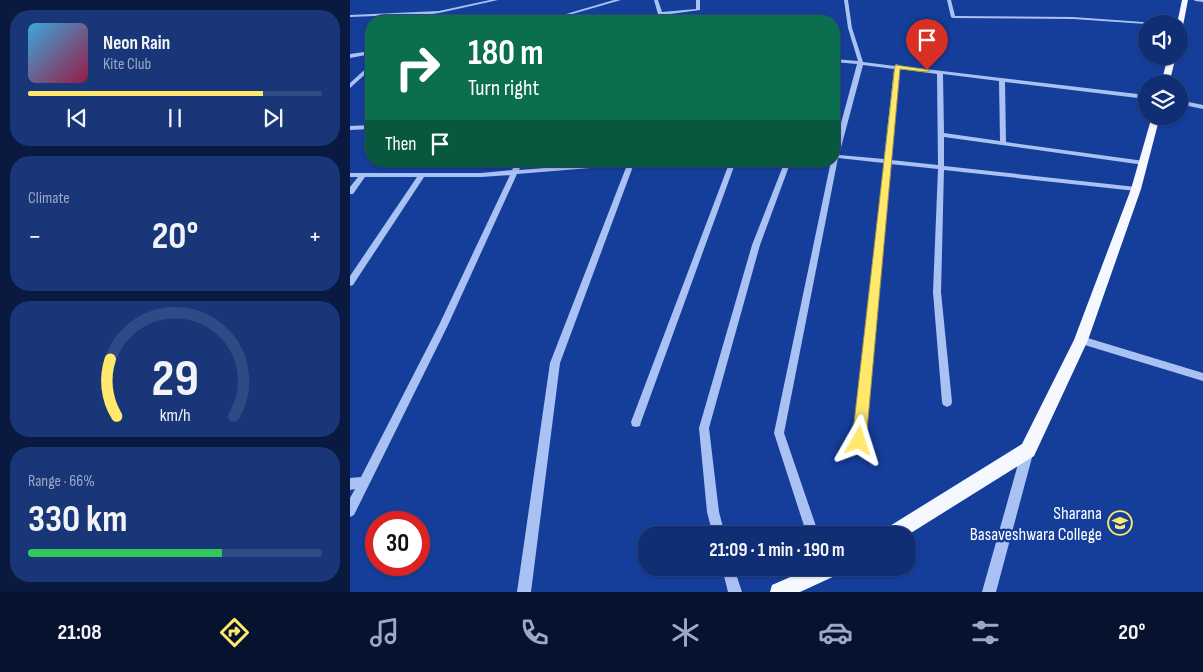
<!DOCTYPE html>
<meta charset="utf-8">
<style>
:root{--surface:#102e74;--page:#193679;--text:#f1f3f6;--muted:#9ca8c5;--line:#304a86;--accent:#ffe86c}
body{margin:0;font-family:"Sofia Sans Condensed",sans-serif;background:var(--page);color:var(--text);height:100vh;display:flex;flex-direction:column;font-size:19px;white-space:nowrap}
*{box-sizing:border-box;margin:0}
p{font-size:16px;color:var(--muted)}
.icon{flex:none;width:28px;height:28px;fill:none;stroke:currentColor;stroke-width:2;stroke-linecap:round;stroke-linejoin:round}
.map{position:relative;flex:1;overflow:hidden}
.drawer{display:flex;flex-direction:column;gap:10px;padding:10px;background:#091940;width:350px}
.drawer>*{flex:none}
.top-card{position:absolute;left:15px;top:15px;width:475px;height:152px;border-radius:20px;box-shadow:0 1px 4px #0004,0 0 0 1px var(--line);background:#0b6e4f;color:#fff;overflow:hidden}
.buttons{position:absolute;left:788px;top:15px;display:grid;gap:10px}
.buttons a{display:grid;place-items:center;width:50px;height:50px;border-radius:50%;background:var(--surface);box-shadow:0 1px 4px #0004,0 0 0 1px var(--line);font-size:25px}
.speed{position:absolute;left:15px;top:511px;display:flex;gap:10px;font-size:25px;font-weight:700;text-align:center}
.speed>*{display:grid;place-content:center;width:65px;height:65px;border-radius:50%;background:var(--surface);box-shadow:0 1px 4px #0004,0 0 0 1px var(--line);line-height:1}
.speed .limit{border:8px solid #d22;background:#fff;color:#111}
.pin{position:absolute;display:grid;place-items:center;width:42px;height:42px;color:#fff;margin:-51px -21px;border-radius:50% 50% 50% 0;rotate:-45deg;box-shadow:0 0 5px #0007}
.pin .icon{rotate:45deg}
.me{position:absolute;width:55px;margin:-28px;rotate:6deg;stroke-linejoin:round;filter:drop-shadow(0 0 4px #0008)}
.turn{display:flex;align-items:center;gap:18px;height:105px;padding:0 20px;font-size:22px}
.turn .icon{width:65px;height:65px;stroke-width:2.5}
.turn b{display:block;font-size:35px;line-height:42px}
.then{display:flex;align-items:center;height:48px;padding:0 20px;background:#0003;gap:10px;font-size:19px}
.big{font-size:38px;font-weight:700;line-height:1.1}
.drawer .card{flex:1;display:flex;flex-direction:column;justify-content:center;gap:8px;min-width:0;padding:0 18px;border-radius:20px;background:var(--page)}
.drawer .dial{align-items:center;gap:0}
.dial svg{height:130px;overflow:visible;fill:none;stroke:var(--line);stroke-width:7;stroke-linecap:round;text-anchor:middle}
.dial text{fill:var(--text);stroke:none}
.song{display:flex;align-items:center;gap:15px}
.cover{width:60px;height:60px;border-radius:8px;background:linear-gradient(135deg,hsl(200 70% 55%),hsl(340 70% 35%))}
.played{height:5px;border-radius:2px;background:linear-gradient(90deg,var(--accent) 80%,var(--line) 80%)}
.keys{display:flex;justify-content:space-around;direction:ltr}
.heat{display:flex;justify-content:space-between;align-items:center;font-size:28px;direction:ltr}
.charge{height:8px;border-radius:4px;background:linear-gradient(90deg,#34c759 66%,var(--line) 0)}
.trip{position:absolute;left:288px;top:526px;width:278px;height:50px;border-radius:20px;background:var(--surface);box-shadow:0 1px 4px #0004,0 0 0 1px var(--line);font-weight:700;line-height:50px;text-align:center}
.dock{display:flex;height:80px;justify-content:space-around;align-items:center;background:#06122e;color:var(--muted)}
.dock .icon{width:35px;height:35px}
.dock .current{color:var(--accent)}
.dock b{font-size:22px;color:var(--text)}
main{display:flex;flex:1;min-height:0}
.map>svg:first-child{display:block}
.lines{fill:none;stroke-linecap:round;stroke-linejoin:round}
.minor{fill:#aac1f3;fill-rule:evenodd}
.major{fill:#f6f8ff;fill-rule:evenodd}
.route{fill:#ffe86c;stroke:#a69746}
.labels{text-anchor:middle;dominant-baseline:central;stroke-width:5;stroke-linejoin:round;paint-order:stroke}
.near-poi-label{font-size:18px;fill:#fff;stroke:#153e9b;text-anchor:end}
</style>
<main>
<section class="drawer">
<div class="card">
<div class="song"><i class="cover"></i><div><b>Neon Rain</b><p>Kite Club</p></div></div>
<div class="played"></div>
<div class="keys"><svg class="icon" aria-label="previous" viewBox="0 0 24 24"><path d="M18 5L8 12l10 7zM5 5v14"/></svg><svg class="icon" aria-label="pause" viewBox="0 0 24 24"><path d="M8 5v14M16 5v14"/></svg><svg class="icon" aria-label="next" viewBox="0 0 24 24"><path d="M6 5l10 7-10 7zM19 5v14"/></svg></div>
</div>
<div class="card"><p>Climate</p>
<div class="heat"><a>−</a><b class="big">20°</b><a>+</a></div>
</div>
<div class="card dial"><svg viewBox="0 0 100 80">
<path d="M14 69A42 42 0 1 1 86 69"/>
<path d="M14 69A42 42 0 0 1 10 34" stroke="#ffe86c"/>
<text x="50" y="56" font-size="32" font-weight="700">29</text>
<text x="50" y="72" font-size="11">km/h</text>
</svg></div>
<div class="card"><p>Range · 66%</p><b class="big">330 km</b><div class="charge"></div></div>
</section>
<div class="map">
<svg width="853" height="592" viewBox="0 0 853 592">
<rect width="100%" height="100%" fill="#153e9b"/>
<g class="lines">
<!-- minor -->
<path class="minor" d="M 140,0 L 148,0 L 89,13 L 82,14 L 72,21 L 68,21 L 76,14 L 0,17 L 0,15 L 89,11 Z
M 264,0 L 271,0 L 198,21 L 192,21 Z
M 304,0 L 308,0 L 312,12 L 346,9 L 346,0 L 350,0 L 350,10 L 313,15 L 314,21 L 310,21 Z
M 494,0 L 498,0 L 502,28 L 513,62 L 545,66 L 547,64 L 550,66 L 796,95 L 796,99 L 655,82 L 656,142 L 794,161 L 797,163 L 794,165 L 594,137 L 594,166 L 786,187 L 790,189 L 786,191 L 594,170 L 591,292 L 602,402 L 601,405 L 597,407 L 593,405 L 592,402 L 583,292 L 588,169 L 540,164 L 514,441 L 513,445 L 509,446 L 505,445 L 504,441 L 534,163 L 488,158 L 434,433 L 469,535 L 457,535 L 424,433 L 481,161 L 484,161 L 484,149 L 507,64 L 484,62 L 484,59 L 508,61 L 498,28 ZM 513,65 L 544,69 L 534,159 L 489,155 ZM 549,69 L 587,74 L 588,165 L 541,160 ZM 593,74 L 649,81 L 650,141 L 594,133 Z
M 597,0 L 601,0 L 605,16 L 723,17 L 821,24 L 796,24 L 723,19 L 603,18 L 601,17 Z
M 844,0 L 853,0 L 853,2 L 845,1 Z
M 21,51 L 21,54 L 0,58 L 0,54 Z
M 21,64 L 21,69 L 0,88 L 0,83 Z
M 829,100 L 853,105 L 853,109 L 829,104 Z
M 21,125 L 21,129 L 0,130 L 0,126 Z
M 167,161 L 173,161 L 169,170 L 285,161 L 210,363 L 181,592 L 167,592 L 200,363 L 277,165 L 167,174 L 98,325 L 4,515 L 0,517 L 0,498 L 5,489 L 0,490 L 0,478 L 11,477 L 89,325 L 160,175 L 131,177 L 74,177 L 3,285 L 0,286 L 0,276 L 67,177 L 15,177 L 3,194 L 0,194 L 0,187 L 8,177 L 0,177 L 0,173 L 131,173 L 162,170 Z
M 380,161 L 386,161 L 291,422 L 290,426 L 286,427 L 282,426 L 281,422 Z
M 435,161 L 441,161 L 410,245 L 359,428 L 369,512 L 375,535 L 363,535 L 357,512 L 349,428 L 402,245 Z
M 731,336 L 853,373 L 853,381 L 728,343 L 726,340 L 728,337 Z
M 678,445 L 682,446 L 684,450 L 646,592 L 632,592 L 672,450 L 674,446 Z
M 372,568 L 384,568 L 392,592 L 378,592 Z"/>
<!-- major -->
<path class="major" d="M 832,0 L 838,0 L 832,31 L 829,33 L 829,24 L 827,24 Z
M 818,56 L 826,56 L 819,84 L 811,84 Z
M 802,116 L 810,116 L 791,189 L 738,340 L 684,456 L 556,536 L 532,535 L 535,529 L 672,444 L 724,340 L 781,189 Z
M 461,568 L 489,568 L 487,575 L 450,592 L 420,592 L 422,585 Z"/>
</g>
<!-- route -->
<path class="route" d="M 545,65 L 580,70 L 577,72 L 550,69 L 516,441 L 514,446 L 509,448 L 504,446 L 502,441 Z"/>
<!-- icons -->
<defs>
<g id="university-ring" transform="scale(1.25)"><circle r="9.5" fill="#153e9b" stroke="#ffe86c" stroke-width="1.5"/><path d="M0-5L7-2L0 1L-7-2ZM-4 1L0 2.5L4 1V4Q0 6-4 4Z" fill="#ffe86c"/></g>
</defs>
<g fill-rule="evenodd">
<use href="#university-ring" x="770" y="523"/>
</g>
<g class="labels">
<!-- near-poi labels -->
<g class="near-poi-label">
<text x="752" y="513">Sharana<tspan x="752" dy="21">Basaveshwara College</tspan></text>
</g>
</g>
</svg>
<div class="buttons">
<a><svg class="icon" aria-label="sound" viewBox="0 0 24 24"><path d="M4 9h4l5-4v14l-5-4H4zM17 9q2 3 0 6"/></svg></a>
<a><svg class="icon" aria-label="layers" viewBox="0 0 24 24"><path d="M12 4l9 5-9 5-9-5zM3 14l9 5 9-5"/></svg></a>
</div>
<div class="speed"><div class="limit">30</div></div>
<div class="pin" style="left:577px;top:70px;background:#d93025"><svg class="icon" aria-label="arrive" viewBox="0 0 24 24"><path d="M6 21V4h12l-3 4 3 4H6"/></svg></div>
<svg class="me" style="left:509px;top:441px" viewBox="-20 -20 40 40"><path d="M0-17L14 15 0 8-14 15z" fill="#ffe86c" stroke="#fff" stroke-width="4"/></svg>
<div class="trip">21:09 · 1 min · 190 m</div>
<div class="top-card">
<div class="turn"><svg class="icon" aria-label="right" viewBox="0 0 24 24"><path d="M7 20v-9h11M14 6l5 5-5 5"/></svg><div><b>180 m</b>Turn right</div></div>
<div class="then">Then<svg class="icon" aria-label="arrive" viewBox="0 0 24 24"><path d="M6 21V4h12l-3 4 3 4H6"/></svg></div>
</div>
</div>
</main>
<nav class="dock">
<b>21:08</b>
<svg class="icon current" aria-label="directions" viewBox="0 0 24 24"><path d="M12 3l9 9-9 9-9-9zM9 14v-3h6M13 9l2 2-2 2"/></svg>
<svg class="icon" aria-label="music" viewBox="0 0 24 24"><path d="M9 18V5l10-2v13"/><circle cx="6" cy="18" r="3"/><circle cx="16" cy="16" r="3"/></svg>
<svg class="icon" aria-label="phone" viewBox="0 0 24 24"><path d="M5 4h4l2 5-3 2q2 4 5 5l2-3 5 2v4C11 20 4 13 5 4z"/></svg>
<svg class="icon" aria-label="climate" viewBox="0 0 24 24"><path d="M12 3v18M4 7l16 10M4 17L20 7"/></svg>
<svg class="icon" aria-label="car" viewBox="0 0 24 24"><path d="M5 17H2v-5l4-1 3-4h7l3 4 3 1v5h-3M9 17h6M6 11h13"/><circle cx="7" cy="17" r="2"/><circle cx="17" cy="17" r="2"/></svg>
<svg class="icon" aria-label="filters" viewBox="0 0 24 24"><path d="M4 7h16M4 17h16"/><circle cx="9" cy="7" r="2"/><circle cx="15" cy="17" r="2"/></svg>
<b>20°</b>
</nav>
